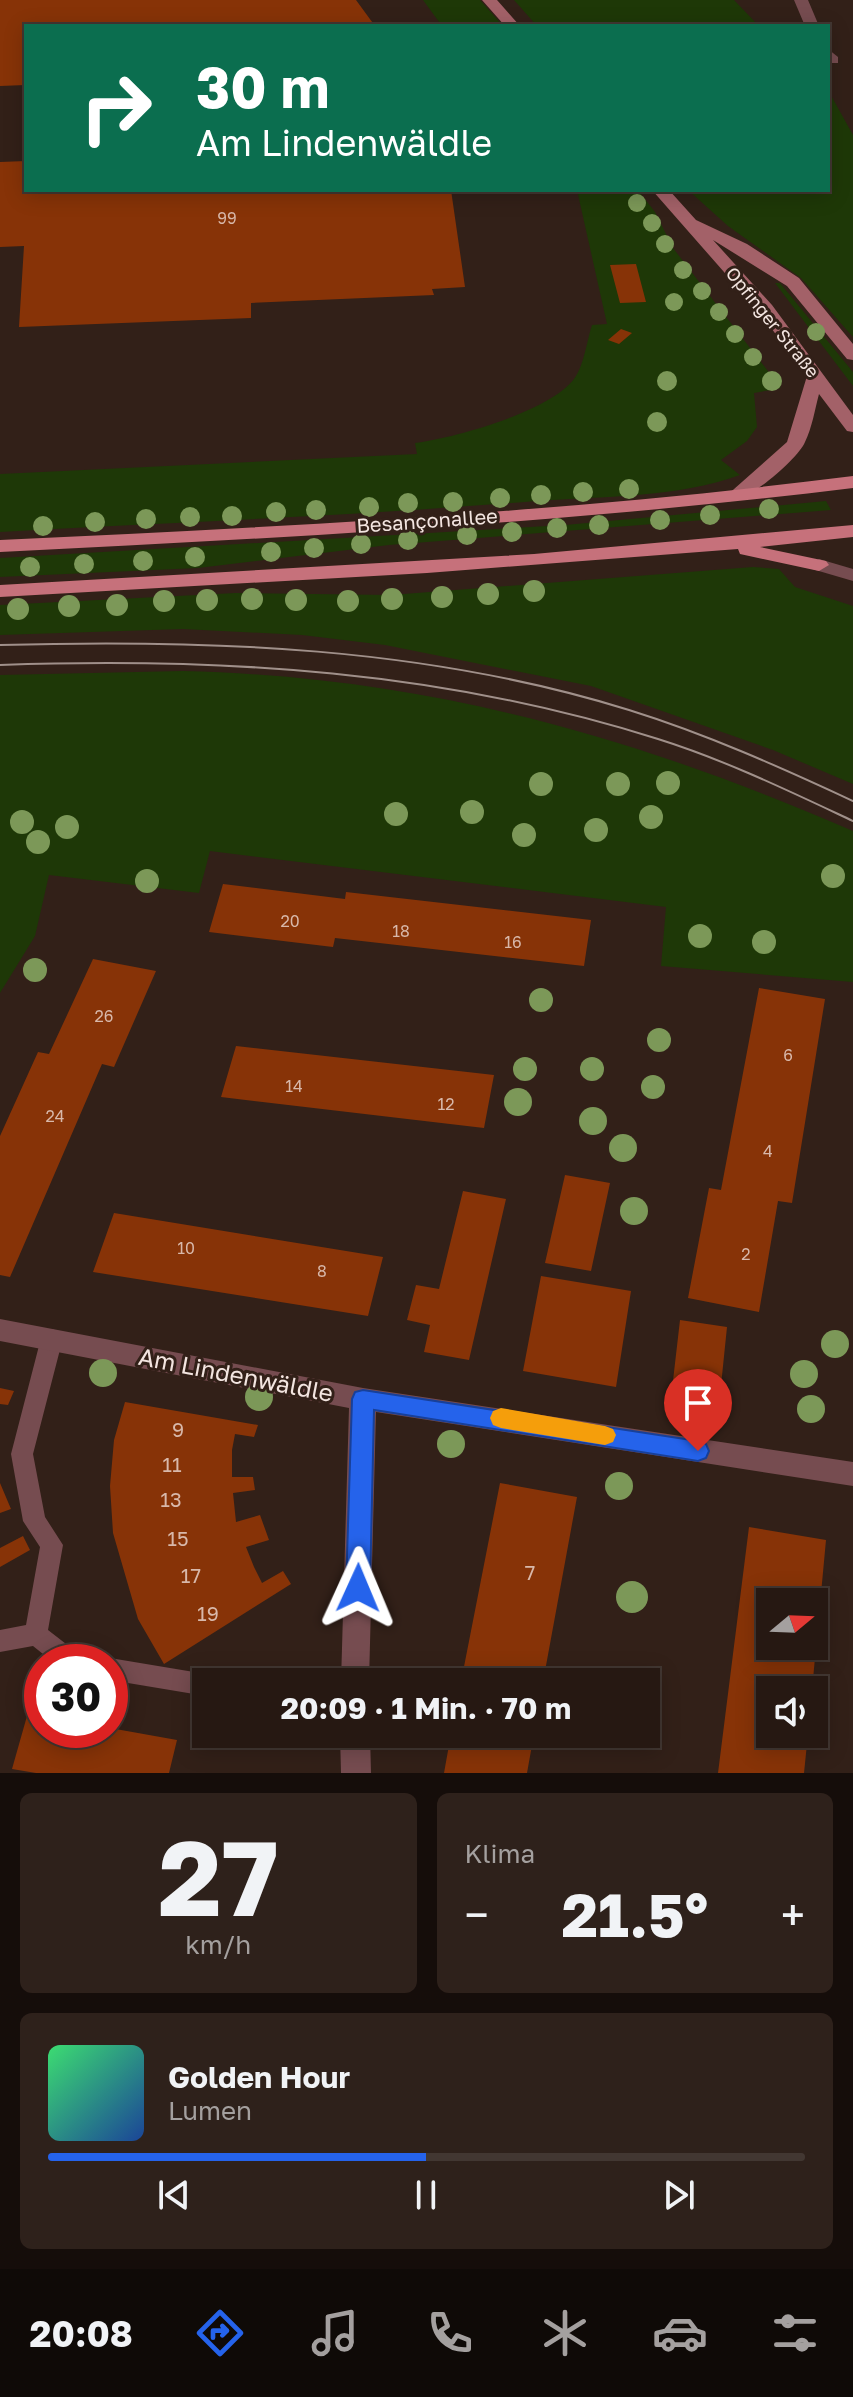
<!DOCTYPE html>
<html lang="de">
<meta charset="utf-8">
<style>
:root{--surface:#261812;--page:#2e211b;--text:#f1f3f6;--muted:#a4a09f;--line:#423732;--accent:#2563eb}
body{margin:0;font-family:"Golos Text",sans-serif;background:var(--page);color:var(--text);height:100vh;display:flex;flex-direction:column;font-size:30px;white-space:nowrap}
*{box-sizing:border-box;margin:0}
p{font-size:26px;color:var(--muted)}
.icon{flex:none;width:44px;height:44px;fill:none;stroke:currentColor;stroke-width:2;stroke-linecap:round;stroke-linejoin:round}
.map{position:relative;height:1773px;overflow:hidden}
.sheet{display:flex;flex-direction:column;gap:20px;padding:20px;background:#150d0a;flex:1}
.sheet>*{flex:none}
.hud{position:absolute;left:24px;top:24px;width:806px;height:168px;border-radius:0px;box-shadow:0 4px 20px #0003,0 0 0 2px var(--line);background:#0b6e4f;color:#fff;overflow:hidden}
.needle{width:52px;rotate:71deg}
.buttons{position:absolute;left:756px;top:1588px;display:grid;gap:16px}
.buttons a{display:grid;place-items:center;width:72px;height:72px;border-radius:0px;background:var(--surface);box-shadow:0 4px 20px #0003,0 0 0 2px var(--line);font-size:40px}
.speed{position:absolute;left:24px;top:1644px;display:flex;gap:16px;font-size:40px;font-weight:700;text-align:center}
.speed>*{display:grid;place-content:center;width:104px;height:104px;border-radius:50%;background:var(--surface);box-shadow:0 4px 20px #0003,0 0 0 2px var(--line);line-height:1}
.speed .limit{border:12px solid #d22;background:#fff;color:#111}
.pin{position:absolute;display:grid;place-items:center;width:68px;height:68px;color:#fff;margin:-82px -34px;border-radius:50% 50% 50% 0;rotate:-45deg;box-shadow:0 0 8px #0007}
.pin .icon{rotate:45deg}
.me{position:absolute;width:88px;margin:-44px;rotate:1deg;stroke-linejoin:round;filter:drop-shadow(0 0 6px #0008)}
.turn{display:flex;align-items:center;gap:28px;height:168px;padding:0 40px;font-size:36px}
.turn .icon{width:104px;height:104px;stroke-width:2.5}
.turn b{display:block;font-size:56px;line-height:68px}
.big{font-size:60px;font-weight:700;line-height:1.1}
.sheet .widget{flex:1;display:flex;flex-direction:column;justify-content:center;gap:12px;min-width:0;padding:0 28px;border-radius:12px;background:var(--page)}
.sheet .dial{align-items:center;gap:0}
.dial b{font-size:104px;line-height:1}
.song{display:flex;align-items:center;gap:24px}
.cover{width:96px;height:96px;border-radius:12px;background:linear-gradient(135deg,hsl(140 70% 55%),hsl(220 70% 35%))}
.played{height:8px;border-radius:4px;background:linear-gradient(90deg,var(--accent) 50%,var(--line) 50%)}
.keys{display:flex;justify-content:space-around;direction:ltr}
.heat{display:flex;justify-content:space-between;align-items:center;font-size:44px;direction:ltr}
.sheet .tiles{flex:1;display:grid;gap:20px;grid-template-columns:1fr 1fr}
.widget:last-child{grid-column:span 2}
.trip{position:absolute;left:192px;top:1668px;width:468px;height:80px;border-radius:0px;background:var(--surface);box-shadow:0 4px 20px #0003,0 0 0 2px var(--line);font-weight:700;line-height:80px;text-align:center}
.menu{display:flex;height:128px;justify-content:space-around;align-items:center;background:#0f0a07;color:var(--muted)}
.menu .icon{width:56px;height:56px}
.menu .selected{color:var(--accent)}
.menu b{font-size:36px;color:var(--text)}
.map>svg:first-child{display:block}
.green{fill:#1e3807}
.building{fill:#873307;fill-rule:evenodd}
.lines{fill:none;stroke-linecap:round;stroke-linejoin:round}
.service{fill:#764c50;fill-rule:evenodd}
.minor{fill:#764c50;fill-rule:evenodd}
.tertiary{fill:#764c50;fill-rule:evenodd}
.secondary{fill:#a36168;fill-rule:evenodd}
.primary{fill:#c6717b;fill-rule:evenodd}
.tram{stroke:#a0908a;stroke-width:2}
.tree{fill:#7c9858}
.route{fill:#2563eb;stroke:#184099;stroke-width:2}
.slow{fill:#f59e0b}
.labels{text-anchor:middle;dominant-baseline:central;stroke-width:6;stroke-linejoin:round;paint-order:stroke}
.number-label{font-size:16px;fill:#d8b8aa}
.far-street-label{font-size:18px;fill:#f3e5e0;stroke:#322018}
.street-label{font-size:20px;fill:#f3e5e0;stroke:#322018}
.near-number-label{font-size:20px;fill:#d8b8aa}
.near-street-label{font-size:24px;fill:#f3e5e0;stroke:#322018}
</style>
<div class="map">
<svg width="853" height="1773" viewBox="0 0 853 1773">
<rect width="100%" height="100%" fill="#322018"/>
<!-- green -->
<path class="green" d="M 423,0 L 480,0 L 503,26 L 442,26 Z
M 514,0 L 734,0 L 759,26 L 537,26 Z
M 828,90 L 853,135 L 853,337 L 801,278 L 728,226 L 688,190 L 828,190 Z
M 577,190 L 638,190 L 655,212 L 673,248 L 781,388 L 754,393 L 757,427 L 747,441 L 721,460 L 740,475 C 677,498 603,496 536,501 C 357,516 178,522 0,532 L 0,474 L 417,454 L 415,443 C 454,438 549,412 574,379 C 584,366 587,340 592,325 L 607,324 Z
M 775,283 L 780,283 L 853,372 L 853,386 Z
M 826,501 L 831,510 L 389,545 L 198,568 L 0,577 L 0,558 L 565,525 Z
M 753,567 L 779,569 L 795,587 L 853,606 L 853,784 L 773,750 L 591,686 L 385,645 L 302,635 L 183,629 L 0,635 L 0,605 L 236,593 L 391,595 Z
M 183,671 C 425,677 632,735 853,831 L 853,982 L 661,966 L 666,907 L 210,851 L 199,893 L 49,875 L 35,936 L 0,993 L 0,675 Z"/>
<!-- building -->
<path class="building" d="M 0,0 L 356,0 L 375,26 L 26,26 L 26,85 L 0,86 Z
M 26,161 L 26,190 L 451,190 L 465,287 L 432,289 L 434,295 L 251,303 L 251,318 L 19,327 L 24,246 L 0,247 L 0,162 Z
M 636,264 L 646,302 L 620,303 L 610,265 Z
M 621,329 L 632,333 L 619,344 L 608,340 Z
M 223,884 L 345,899 L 346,892 L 591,920 L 584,966 L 335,938 L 333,947 L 209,932 Z
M 93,959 L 156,971 L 114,1067 L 102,1064 L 10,1277 L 0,1275 L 0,1136 L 38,1052 L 49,1054 Z
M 759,988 L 825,999 L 792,1203 L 778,1201 L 759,1312 L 688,1298 L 709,1188 L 721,1190 Z
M 236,1046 L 494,1075 L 484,1128 L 221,1097 Z
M 565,1175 L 610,1183 L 591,1271 L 545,1263 Z
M 463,1191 L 506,1199 L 469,1360 L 424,1352 L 430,1325 L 407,1320 L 416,1285 L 439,1289 Z
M 114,1213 L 383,1257 L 368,1316 L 93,1272 Z
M 541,1276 L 631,1291 L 616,1387 L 523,1371 Z
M 680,1320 L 727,1327 L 719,1405 L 671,1398 Z
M 0,1388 L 14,1391 L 8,1405 L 0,1404 Z
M 125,1402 L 258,1425 L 254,1437 L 235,1434 L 232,1450 L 232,1477 L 253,1477 L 255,1490 L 233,1493 L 236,1522 L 260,1515 L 269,1540 L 246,1547 L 254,1567 L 262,1583 L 283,1571 L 291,1584 L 164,1664 L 138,1619 L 113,1533 L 110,1486 L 114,1440 Z
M 0,1483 L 11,1509 L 0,1513 Z
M 500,1483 L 577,1497 L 543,1682 L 461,1682 Z
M 749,1527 L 826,1540 L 812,1690 L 770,1690 L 770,1734 L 808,1734 L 804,1773 L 718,1773 ZM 770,1602 L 814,1602 L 814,1646 L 770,1646 Z
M 23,1536 L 30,1550 L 0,1567 L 0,1548 Z
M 27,1716 L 42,1718 L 42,1730 L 110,1728 L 177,1740 L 169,1773 L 36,1773 L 12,1769 Z
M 451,1734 L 534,1734 L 527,1773 L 444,1773 Z"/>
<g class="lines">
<!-- service -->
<path class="service" d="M 52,1329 L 60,1332 L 63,1338 L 33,1454 L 45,1517 L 63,1545 L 48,1630 L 79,1654 L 83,1662 L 53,1662 L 33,1646 L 0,1652 L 0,1630 L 26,1625 L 40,1547 L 23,1521 L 11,1454 L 41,1338 L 44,1332 Z
M 110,1658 L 206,1674 L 214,1677 L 217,1682 L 206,1682 L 206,1696 L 110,1680 L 110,1662 L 101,1662 Z"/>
<!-- minor -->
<path class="minor" d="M 794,0 L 808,0 L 819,26 L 805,26 Z
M 828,49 L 838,57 L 838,63 L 828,63 Z
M 0,1319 L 363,1388 L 853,1462 L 853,1486 L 376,1412 L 369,1682 L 341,1682 L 349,1408 L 0,1341 Z
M 340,1734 L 370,1734 L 371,1773 L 341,1773 Z"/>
<!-- tertiary -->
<path class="tertiary" d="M 819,559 L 853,569 L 853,581 L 812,569 L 809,565 Z"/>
<!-- secondary -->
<path class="secondary" d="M 482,0 L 497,0 L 520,26 L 505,26 Z
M 652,190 L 669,190 L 696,220 L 747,244 L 799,278 L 853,344 L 853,360 L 847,359 L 787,286 L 713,240 L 772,305 L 853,415 L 853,432 L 847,431 L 819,394 C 815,409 812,428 805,442 C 798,459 745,505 727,501 L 725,497 L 787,442 L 807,376 L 760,313 Z"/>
<!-- primary -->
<path class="primary" d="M 853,476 L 853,488 C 570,523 284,538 0,552 L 0,540 C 284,527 570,512 853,476 Z
M 853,525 L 853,537 L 760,547 L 826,561 L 829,565 L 819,571 L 740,554 L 738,549 L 427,573 L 0,597 L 0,585 L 534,554 Z"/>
<!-- tram -->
<path class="tram" d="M 0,645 C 210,639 427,647 629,710 C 706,734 780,767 853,801
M 0,665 C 223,657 444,671 658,739 C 725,760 789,791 853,821"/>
</g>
<!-- trees -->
<g class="tree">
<circle cx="637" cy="203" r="9"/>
<circle cx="652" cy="223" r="9"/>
<circle cx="665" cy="244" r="9"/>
<circle cx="683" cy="270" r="9"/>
<circle cx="702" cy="291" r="9"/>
<circle cx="674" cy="302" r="9"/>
<circle cx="719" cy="312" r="9"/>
<circle cx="816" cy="332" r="9"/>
<circle cx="735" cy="334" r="9"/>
<circle cx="753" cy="357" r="9"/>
<circle cx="667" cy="381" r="10"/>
<circle cx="772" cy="381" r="10"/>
<circle cx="657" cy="422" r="10"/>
<circle cx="629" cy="489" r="10"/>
<circle cx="583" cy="492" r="10"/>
<circle cx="541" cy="495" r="10"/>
<circle cx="500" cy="498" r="10"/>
<circle cx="453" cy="502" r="10"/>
<circle cx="408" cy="503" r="10"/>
<circle cx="369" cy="507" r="10"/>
<circle cx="769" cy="509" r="10"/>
<circle cx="316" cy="510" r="10"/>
<circle cx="276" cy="512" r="10"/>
<circle cx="710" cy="515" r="10"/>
<circle cx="232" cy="516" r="10"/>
<circle cx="190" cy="517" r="10"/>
<circle cx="146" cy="519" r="10"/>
<circle cx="660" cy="520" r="10"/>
<circle cx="95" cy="522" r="10"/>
<circle cx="599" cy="525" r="10"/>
<circle cx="43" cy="526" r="10"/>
<circle cx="557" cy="528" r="10"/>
<circle cx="512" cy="532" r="10"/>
<circle cx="467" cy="535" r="10"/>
<circle cx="408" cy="540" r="10"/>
<circle cx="361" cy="544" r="10"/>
<circle cx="314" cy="548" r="10"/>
<circle cx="271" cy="552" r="10"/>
<circle cx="195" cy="557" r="10"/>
<circle cx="143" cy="561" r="10"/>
<circle cx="84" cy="564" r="10"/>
<circle cx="30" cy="567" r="10"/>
<circle cx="534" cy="591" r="11"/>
<circle cx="488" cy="594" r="11"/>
<circle cx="442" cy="597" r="11"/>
<circle cx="252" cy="599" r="11"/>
<circle cx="392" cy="599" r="11"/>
<circle cx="207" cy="600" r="11"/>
<circle cx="296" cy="600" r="11"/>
<circle cx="164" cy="601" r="11"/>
<circle cx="348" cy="601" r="11"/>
<circle cx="117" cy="605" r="11"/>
<circle cx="69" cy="606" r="11"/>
<circle cx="18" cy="609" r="11"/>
<circle cx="668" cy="783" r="12"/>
<circle cx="541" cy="784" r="12"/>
<circle cx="618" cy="784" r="12"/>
<circle cx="472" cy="812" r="12"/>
<circle cx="396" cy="814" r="12"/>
<circle cx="651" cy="817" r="12"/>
<circle cx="22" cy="822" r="12"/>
<circle cx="67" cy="827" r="12"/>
<circle cx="596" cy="830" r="12"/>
<circle cx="524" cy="835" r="12"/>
<circle cx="38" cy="842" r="12"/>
<circle cx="833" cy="876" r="12"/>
<circle cx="147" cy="881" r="12"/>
<circle cx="700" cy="936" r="12"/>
<circle cx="764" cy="942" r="12"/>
<circle cx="35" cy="970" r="12"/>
<circle cx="541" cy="1000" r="12"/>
<circle cx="659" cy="1040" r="12"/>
<circle cx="525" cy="1069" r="12"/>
<circle cx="592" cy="1069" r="12"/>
<circle cx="653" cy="1087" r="12"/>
<circle cx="518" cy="1102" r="14"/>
<circle cx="593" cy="1121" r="14"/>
<circle cx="623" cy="1148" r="14"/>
<circle cx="634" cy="1211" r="14"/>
<circle cx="835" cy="1344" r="14"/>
<circle cx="103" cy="1373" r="14"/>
<circle cx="804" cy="1374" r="14"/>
<circle cx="259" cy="1397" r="14"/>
<circle cx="811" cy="1409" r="14"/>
<circle cx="451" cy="1444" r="14"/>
<circle cx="619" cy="1486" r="14"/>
<circle cx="632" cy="1597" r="16"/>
</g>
<!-- route -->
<path class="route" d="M 363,1390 L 698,1441 L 706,1444 L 709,1451 L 706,1458 L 698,1461 L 374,1410 L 370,1588 L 366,1595 L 358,1599 L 350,1595 L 346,1588 L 352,1399 L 355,1392 Z"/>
<!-- slow -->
<path class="slow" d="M 501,1408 L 605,1426 L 613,1429 L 616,1435 L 613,1442 L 605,1445 L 501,1428 L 493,1425 L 490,1418 L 493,1411 Z"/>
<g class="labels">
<!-- number labels -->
<g class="number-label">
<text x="227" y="218">99</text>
<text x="290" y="921">20</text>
<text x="401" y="931">18</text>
<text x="513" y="942">16</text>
<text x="104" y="1016">26</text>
<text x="788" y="1055">6</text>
<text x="294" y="1086">14</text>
<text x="446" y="1104">12</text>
<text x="55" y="1116">24</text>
<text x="768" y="1151">4</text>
<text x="186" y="1248">10</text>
<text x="746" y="1254">2</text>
<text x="322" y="1271">8</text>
</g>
<!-- far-street labels -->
<g class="far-street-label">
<text transform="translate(773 322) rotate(51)">Opfinger Straße</text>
</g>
<!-- street labels -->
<g class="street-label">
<text transform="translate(427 520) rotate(-4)">Besançonallee</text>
</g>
<!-- near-number labels -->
<g class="near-number-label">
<text x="178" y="1429">9</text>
<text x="172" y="1464">11</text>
<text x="171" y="1499">13</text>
<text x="178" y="1538">15</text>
<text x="530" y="1572">7</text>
<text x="191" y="1575">17</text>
<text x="208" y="1613">19</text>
</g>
<!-- near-street labels -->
<g class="near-street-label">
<text transform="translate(236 1374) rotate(11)">Am Lindenwäldle</text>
</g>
</g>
</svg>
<div class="buttons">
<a><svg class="needle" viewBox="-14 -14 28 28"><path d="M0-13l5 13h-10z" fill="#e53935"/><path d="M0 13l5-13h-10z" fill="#a4a09f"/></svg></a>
<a><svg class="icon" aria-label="sound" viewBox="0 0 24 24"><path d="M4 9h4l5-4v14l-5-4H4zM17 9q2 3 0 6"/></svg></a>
</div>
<div class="speed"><div class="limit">30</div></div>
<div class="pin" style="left:698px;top:1451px;background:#d93025"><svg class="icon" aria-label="arrive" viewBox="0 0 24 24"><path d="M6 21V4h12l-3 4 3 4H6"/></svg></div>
<svg class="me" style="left:358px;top:1588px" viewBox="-20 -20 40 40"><path d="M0-17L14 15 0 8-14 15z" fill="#2563eb" stroke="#fff" stroke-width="4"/></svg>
<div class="trip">20:09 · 1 Min. · 70 m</div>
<div class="hud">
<div class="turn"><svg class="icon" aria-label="right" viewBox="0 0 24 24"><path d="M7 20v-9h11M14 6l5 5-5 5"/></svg><div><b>30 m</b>Am Lindenwäldle</div></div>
</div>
</div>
<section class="sheet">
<div class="tiles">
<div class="widget dial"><b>27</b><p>km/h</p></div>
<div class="widget"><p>Klima</p>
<div class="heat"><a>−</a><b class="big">21.5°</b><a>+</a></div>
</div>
<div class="widget">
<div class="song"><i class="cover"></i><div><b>Golden Hour</b><p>Lumen</p></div></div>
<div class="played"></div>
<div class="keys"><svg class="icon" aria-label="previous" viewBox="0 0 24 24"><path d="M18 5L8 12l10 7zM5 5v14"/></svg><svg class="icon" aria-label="pause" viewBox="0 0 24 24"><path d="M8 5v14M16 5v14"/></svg><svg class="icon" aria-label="next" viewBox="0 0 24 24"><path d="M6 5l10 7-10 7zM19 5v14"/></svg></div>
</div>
</div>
</section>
<nav class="menu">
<b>20:08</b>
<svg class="icon selected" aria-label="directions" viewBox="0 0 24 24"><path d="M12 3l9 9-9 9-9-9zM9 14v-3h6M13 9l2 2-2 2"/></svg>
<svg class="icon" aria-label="music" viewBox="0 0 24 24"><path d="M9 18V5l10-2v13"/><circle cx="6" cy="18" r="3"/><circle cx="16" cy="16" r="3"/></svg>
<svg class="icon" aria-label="phone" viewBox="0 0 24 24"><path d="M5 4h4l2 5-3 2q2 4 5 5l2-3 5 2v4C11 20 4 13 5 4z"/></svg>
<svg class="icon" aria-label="climate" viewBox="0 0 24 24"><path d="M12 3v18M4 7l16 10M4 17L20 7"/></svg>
<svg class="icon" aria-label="car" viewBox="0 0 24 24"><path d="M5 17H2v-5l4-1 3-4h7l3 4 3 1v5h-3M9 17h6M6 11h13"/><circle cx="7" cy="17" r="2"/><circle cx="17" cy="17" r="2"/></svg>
<svg class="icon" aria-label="filters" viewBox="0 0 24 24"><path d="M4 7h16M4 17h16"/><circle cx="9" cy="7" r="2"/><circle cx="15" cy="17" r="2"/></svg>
</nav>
